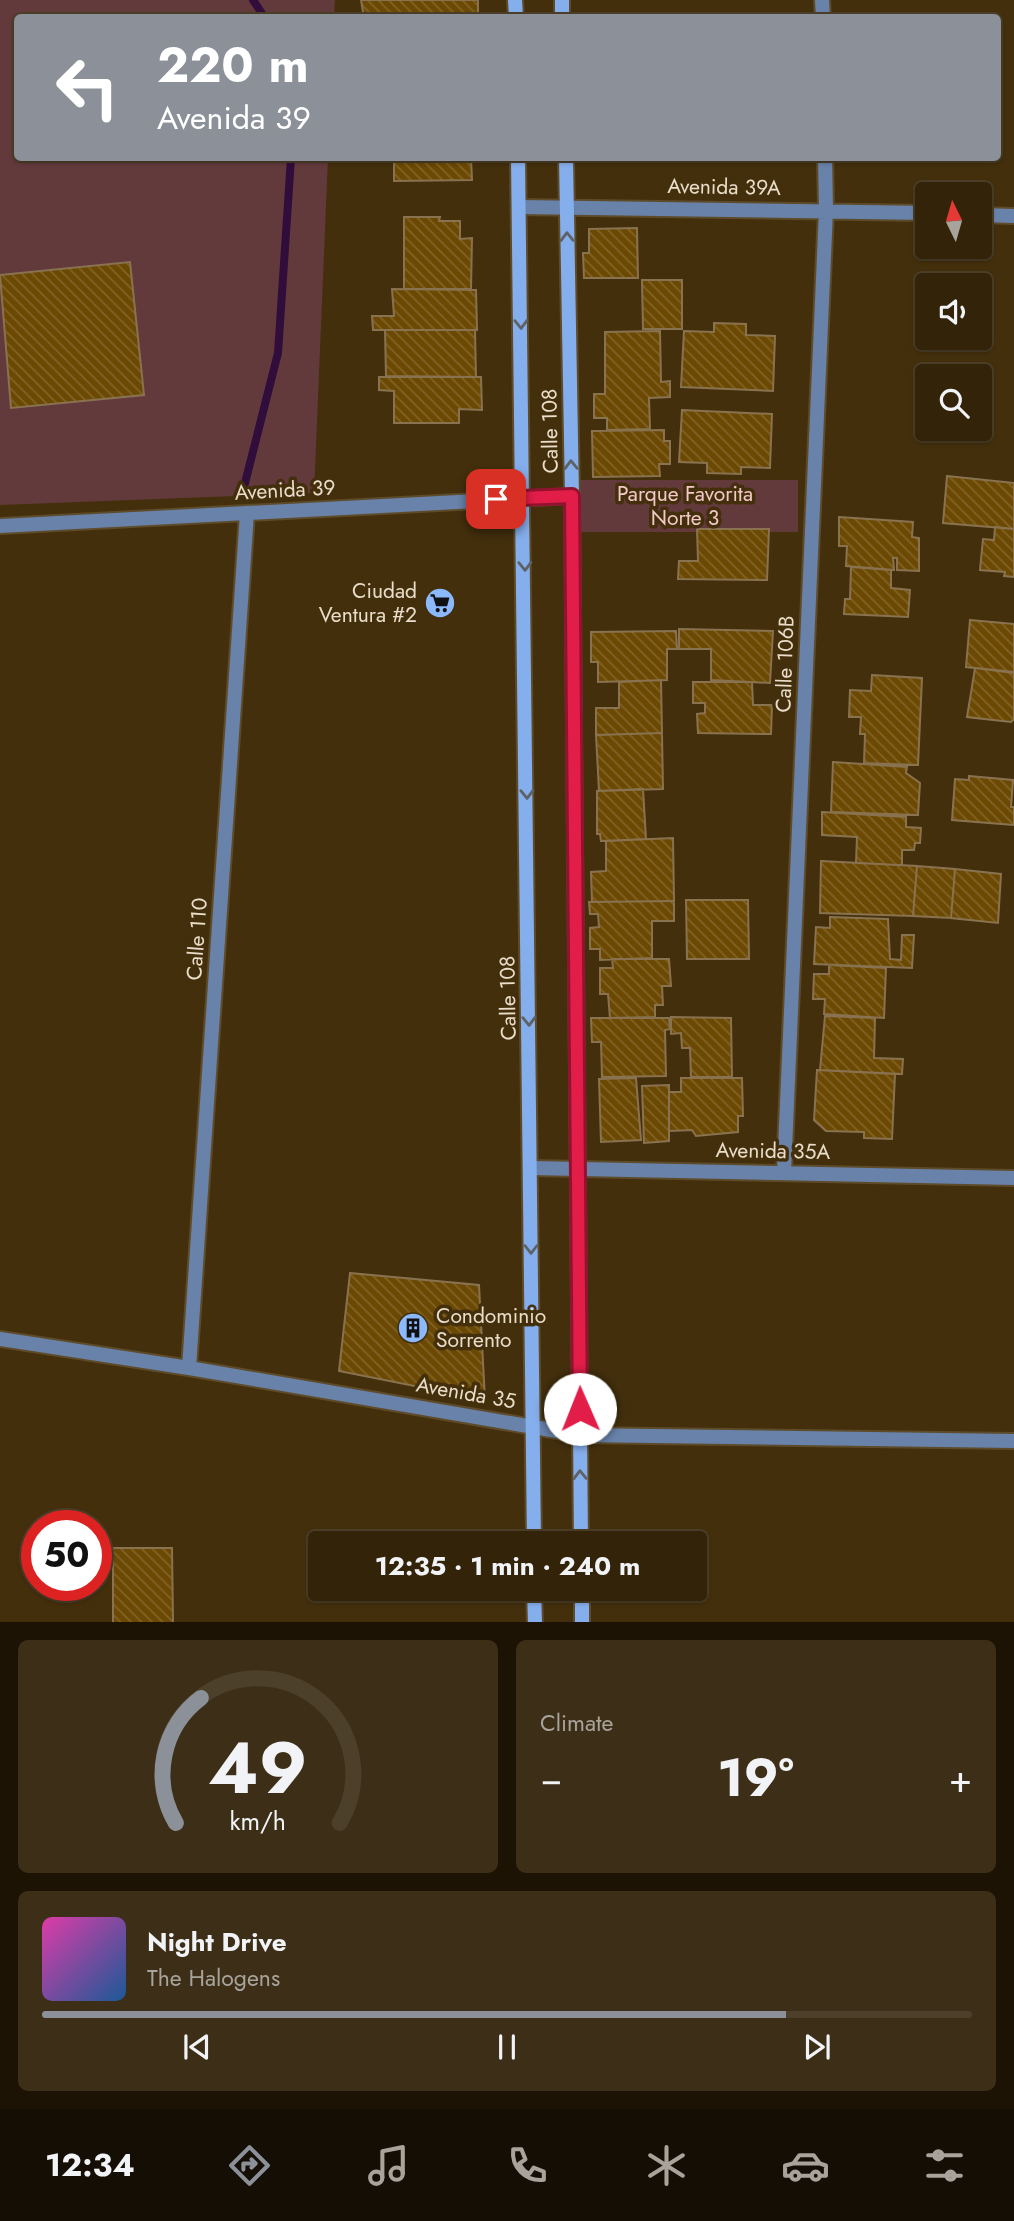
<!DOCTYPE html>
<meta charset="utf-8">
<style>
:root{--surface:#322309;--page:#3d2f17;--text:#f1f3f6;--muted:#a8a49c;--line:#4d402a;--accent:#8c9099}
body{margin:0;font-family:Jost,sans-serif;background:var(--page);color:var(--text);height:100vh;display:flex;flex-direction:column;font-size:26px;white-space:nowrap}
*{box-sizing:border-box;margin:0}
p{font-size:23px;color:var(--muted)}
.icon{flex:none;width:38px;height:38px;fill:none;stroke:currentColor;stroke-width:2;stroke-linecap:round;stroke-linejoin:round}
.map{position:relative;height:1622px;overflow:hidden}
.drawer{display:flex;flex-direction:column;gap:18px;padding:18px;background:#1c1305;flex:1}
.drawer>*{flex:none}
.banner{position:absolute;left:14px;top:14px;width:987px;height:147px;border-radius:7px;box-shadow:0 2px 5px #0004,0 0 0 2px var(--line);background:#8c9099;color:#fff;overflow:hidden}
.needle{width:46px;rotate:355deg}
.controls{position:absolute;left:915px;top:182px;display:grid;gap:14px}
.controls a{display:grid;place-items:center;width:77px;height:77px;border-radius:7px;background:var(--surface);box-shadow:0 2px 5px #0004,0 0 0 2px var(--line);font-size:35px}
.speed{position:absolute;left:21px;top:1510px;display:flex;gap:14px;font-size:35px;font-weight:700;text-align:center}
.speed>*{display:grid;place-content:center;width:91px;height:91px;border-radius:50%;background:var(--surface);box-shadow:0 2px 5px #0004,0 0 0 2px var(--line);line-height:1}
.speed .limit{border:10px solid #d22;background:#fff;color:#111}
.pin{position:absolute;display:grid;place-items:center;width:60px;height:60px;color:#fff;margin:-30px;border-radius:14px;box-shadow:0 4px 10px #0006}
.me{position:absolute;width:77px;margin:-38px;rotate:359deg;stroke-linejoin:round;filter:drop-shadow(0 0 5px #0008)}
.turn{display:flex;align-items:center;gap:24px;height:147px;padding:0 28px;font-size:32px}
.turn .icon{width:91px;height:91px;stroke-width:2.5}
.turn b{display:block;font-size:49px;line-height:60px}
.big{font-size:52px;font-weight:700;line-height:1.1}
.drawer .card{flex:1;display:flex;flex-direction:column;justify-content:center;gap:10px;min-width:0;padding:0 24px;border-radius:10px;background:var(--page)}
.drawer .dial{align-items:center;gap:0}
.dial svg{height:182px;overflow:visible;fill:none;stroke:var(--line);stroke-width:7;stroke-linecap:round;text-anchor:middle}
.dial text{fill:var(--text);stroke:none}
.song{display:flex;align-items:center;gap:21px}
.cover{width:84px;height:84px;border-radius:10px;background:linear-gradient(135deg,hsl(320 70% 55%),hsl(210 70% 35%))}
.played{height:7px;border-radius:4px;background:linear-gradient(90deg,var(--accent) 80%,var(--line) 80%)}
.keys{display:flex;justify-content:space-around;direction:ltr}
.heat{display:flex;justify-content:space-between;align-items:center;font-size:38px;direction:ltr}
.drawer .tiles{flex:1;display:grid;gap:18px;grid-template-columns:1fr 1fr}
.card:last-child{grid-column:span 2}
.trip{position:absolute;left:308px;top:1531px;width:399px;height:70px;border-radius:7px;background:var(--surface);box-shadow:0 2px 5px #0004,0 0 0 2px var(--line);font-weight:700;line-height:70px;text-align:center}
.dock{display:flex;height:112px;justify-content:space-around;align-items:center;background:#140e04;color:var(--muted)}
.dock .icon{width:49px;height:49px}
.dock .current{color:var(--accent)}
.dock b{font-size:32px;color:var(--text)}
.map>svg:first-child{display:block}
.green{fill:#633a3c}
.lines{fill:none;stroke-linecap:round;stroke-linejoin:round}
.stream{stroke:#310d3b;stroke-width:8}
.building{fill:url(#building-back-hatch);stroke:#89724f;stroke-width:2}
.street-casing{stroke:#5e4b2a;stroke-width:18}
.secondary-casing{stroke:#5e4b2a;stroke-width:18}
.street{stroke:#6882aa;stroke-width:14}
.secondary{stroke:#85aeed;stroke-width:14}
.oneway{stroke:#5d6266}
.route-casing{stroke:#92132f;stroke-width:18}
.route{stroke:#e11d48;stroke-width:12}
.labels{text-anchor:middle;dominant-baseline:central;stroke-width:7;stroke-linejoin:round;paint-order:stroke}
.street-label{font-size:21px;fill:#eaddca;stroke:#432f0c}
.park-label{font-size:21px;fill:#f2c8c8;stroke:#432f0c}
.poi-label{font-size:21px;fill:#eaddca;stroke:#432f0c;text-anchor:end}
</style>
<div class="map">
<svg width="1014" height="1623" viewBox="0 0 1014 1623">
<defs>
<pattern id="building-back-hatch" width="6" height="6" patternUnits="userSpaceOnUse" patternTransform="scale(1.75)"><rect width="6" height="6" fill="#6b4902"/><path d="M-1 5l2 2M0 0l6 6M5-1l2 2" fill="none" stroke="#806326"/></pattern>
</defs>
<rect width="100%" height="100%" fill="#432f0c"/>
<!-- green -->
<path class="green" d="M 0,0 L 335,0 L 334,17 L 18,18 L 18,158 L 328,158 L 314,493 L 0,505 Z
M 573,480 L 798,480 L 798,532 L 573,532 Z"/>
<g class="lines">
<!-- stream -->
<path class="stream" d="M 253,0 L 265,18
M 245,483 L 278,353 L 291,158"/>
</g>
<!-- building -->
<path class="building" d="M 361,0 L 478,0 L 478,18 L 364,18 Z
M 394,158 L 471,158 L 472,180 L 394,181 Z
M 404,217 L 440,217 L 439,221 L 460,221 L 460,239 L 472,238 L 471,289 L 404,289 Z
M 637,228 L 638,278 L 584,278 L 583,253 L 589,253 L 589,229 Z
M 130,262 L 144,395 L 11,408 L 0,275 Z
M 642,280 L 682,280 L 682,329 L 643,329 Z
M 392,289 L 476,290 L 477,330 L 373,330 L 372,316 L 394,316 Z
M 714,323 L 746,324 L 746,335 L 775,336 L 773,391 L 681,387 L 684,331 L 714,332 Z
M 385,330 L 475,330 L 476,377 L 386,376 Z
M 660,331 L 661,382 L 670,381 L 670,397 L 649,398 L 650,429 L 607,430 L 607,418 L 594,418 L 594,394 L 605,394 L 605,332 Z
M 379,377 L 481,377 L 482,410 L 459,409 L 459,423 L 394,423 L 394,391 L 379,390 Z
M 682,410 L 772,414 L 770,468 L 741,467 L 741,474 L 707,473 L 707,463 L 679,462 Z
M 664,430 L 664,441 L 670,441 L 670,464 L 659,464 L 660,476 L 593,477 L 592,431 Z
M 947,476 L 1014,483 L 1014,529 L 943,523 Z
M 839,517 L 913,522 L 912,537 L 919,538 L 919,571 L 897,570 L 897,558 L 893,558 L 894,570 L 846,566 L 847,546 L 839,546 Z
M 995,527 L 1014,529 L 1014,577 L 1004,576 L 1005,572 L 980,570 L 983,539 L 994,540 Z
M 697,529 L 769,529 L 767,580 L 678,579 L 679,561 L 698,561 Z
M 851,567 L 891,570 L 891,588 L 910,590 L 908,617 L 844,614 L 845,599 L 850,599 Z
M 970,620 L 1014,624 L 1014,672 L 966,667 Z
M 679,629 L 773,631 L 770,683 L 711,680 L 711,649 L 679,649 Z
M 676,631 L 677,649 L 667,649 L 667,680 L 598,682 L 598,662 L 591,662 L 591,632 Z
M 975,668 L 1014,673 L 1014,719 L 1011,722 L 967,717 Z
M 872,675 L 922,678 L 918,765 L 864,763 L 865,734 L 860,734 L 861,717 L 849,717 L 850,690 L 871,691 Z
M 661,680 L 662,733 L 596,735 L 596,708 L 619,708 L 619,682 Z
M 693,682 L 752,682 L 753,705 L 772,705 L 771,734 L 698,733 L 697,714 L 705,713 L 705,703 L 693,703 Z
M 662,733 L 663,789 L 599,791 L 596,735 Z
M 833,762 L 907,767 L 906,773 L 920,783 L 918,815 L 831,812 Z
M 969,776 L 1013,780 L 1011,807 L 1014,807 L 1014,825 L 952,820 L 955,779 L 969,780 Z
M 643,789 L 646,839 L 601,841 L 600,834 L 597,834 L 597,791 Z
M 822,812 L 906,817 L 906,827 L 921,828 L 920,843 L 915,843 L 914,850 L 902,850 L 902,865 L 856,863 L 857,837 L 822,835 Z
M 673,838 L 674,901 L 592,902 L 591,872 L 606,871 L 606,841 Z
M 821,861 L 917,866 L 913,916 L 820,913 Z
M 917,866 L 955,869 L 951,918 L 913,916 Z
M 955,869 L 1001,874 L 998,923 L 951,918 Z
M 686,900 L 748,900 L 749,959 L 687,959 Z
M 674,901 L 674,921 L 652,921 L 652,958 L 600,960 L 600,949 L 590,949 L 590,928 L 599,927 L 598,914 L 590,914 L 589,902 Z
M 830,917 L 888,919 L 890,959 L 901,960 L 902,935 L 914,935 L 912,968 L 814,964 L 816,927 L 830,928 Z
M 612,959 L 669,959 L 671,986 L 662,986 L 663,1005 L 655,1005 L 655,1017 L 610,1018 L 608,994 L 600,994 L 600,968 L 613,968 Z
M 829,965 L 886,968 L 884,1018 L 824,1014 L 825,999 L 813,999 L 814,974 L 829,974 Z
M 825,1016 L 875,1018 L 874,1058 L 903,1059 L 902,1074 L 820,1070 Z
M 671,1017 L 731,1018 L 732,1077 L 691,1077 L 690,1048 L 682,1048 L 681,1033 L 671,1034 Z
M 591,1018 L 669,1018 L 670,1029 L 665,1030 L 666,1076 L 602,1077 L 601,1042 L 592,1042 Z
M 817,1070 L 895,1074 L 892,1139 L 864,1138 L 864,1132 L 826,1131 L 814,1120 Z
M 636,1078 L 641,1140 L 601,1142 L 599,1079 Z
M 681,1078 L 742,1078 L 743,1116 L 738,1116 L 738,1132 L 696,1136 L 692,1130 L 669,1131 L 669,1092 L 681,1092 Z
M 669,1085 L 669,1141 L 644,1143 L 642,1086 Z
M 350,1273 L 479,1285 L 485,1400 L 339,1371 Z
M 113,1548 L 172,1548 L 173,1623 L 113,1623 Z"/>
<g class="lines">
<!-- street casing -->
<g class="street-casing">
<path id="street" d="M 822,0 L 823,18
M 519,207 L 928,213
M 980,215 L 1014,216
M 0,526 L 572,496
M 531,1168 L 1014,1178
M 784,1172 L 826,210 L 825,158
M 0,1339 L 189,1368 L 580,1435 L 1014,1441
M 189,1368 L 247,513"/>
</g>
<!-- secondary casing -->
<g class="secondary-casing">
<path id="secondary" d="M 515,0 L 516,18
M 562,0 L 562,18
M 518,158 L 534,1544
M 566,158 L 572,496 L 581,1544
M 534,1589 L 535,1623
M 582,1589 L 582,1623"/>
</g>
<!-- street -->
<use href="#street" class="street"/>
<!-- secondary -->
<use href="#secondary" class="secondary"/>
</g>
<!-- one-way arrows -->
<defs><path id="oneway-chevron" d="M-2-3.5L2.5 0L-2 3.5" fill="none" stroke-width="1.6" stroke-linecap="round" stroke-linejoin="round" transform="scale(1.75)"/></defs>
<g class="oneway">
<use href="#oneway-chevron" transform="translate(567 237) rotate(-91)"/>
<use href="#oneway-chevron" transform="translate(521 324) rotate(89)"/>
<use href="#oneway-chevron" transform="translate(571 465) rotate(-91)"/>
<use href="#oneway-chevron" transform="translate(525 566) rotate(89)"/>
<use href="#oneway-chevron" transform="translate(527 794) rotate(89)"/>
<use href="#oneway-chevron" transform="translate(529 1021) rotate(89)"/>
<use href="#oneway-chevron" transform="translate(531 1249) rotate(90)"/>
<use href="#oneway-chevron" transform="translate(580 1475) rotate(-91)"/>
</g>
<g class="lines">
<!-- route casing -->
<g class="route-casing">
<path id="route" d="M 496,499 L 572,496 L 580,1409"/>
</g>
<!-- route -->
<use href="#route" class="route"/>
</g>
<!-- icons -->
<defs>
<g id="supermarket-disc" transform="scale(1.575)"><circle r="9.5" fill="#8cb9fc" stroke="#432f0c"/><path d="M-6-5.5h2.5l.6 2H6L4.5 2H-2.5L-4.4-4H-6ZM-1.5 3.2a1.3 1.3 0 1 0 .1 0ZM3 3.2a1.3 1.3 0 1 0 .1 0Z" fill="#111"/></g>
<g id="building-disc" transform="scale(1.575)"><circle r="9.5" fill="#8cb9fc" stroke="#432f0c"/><path d="M-4-6H4V6H1V3H-1V6H-4ZM-2.5-4.3h1.7v1.8h-1.7ZM.8-4.3h1.7v1.8H.8ZM-2.5-1h1.7V.8h-1.7ZM.8-1h1.7V.8H.8Z" fill="#111"/></g>
</defs>
<g fill-rule="evenodd">
<use href="#supermarket-disc" x="440" y="603"/>
<use href="#building-disc" x="413" y="1328"/>
</g>
<g class="labels">
<!-- street labels -->
<g class="street-label">
<text transform="translate(724 187) rotate(1)">Avenida 39A</text>
<text transform="translate(550 431) rotate(-91)">Calle 108</text>
<text transform="translate(285 490) rotate(-3)">Avenida 39</text>
<text transform="translate(785 664) rotate(-88)">Calle 106B</text>
<text transform="translate(197 939) rotate(-86)">Calle 110</text>
<text transform="translate(508 998) rotate(-91)">Calle 108</text>
<text transform="translate(773 1151) rotate(1)">Avenida 35A</text>
<text transform="translate(466 1393) rotate(10)">Avenida 35</text>
</g>
<!-- park labels -->
<g class="park-label">
<text x="685" y="494">Parque Favorita<tspan x="685" dy="24">Norte 3</tspan></text>
</g>
<!-- poi labels -->
<g class="poi-label">
<text x="417" y="591">Ciudad<tspan x="417" dy="24">Ventura #2</tspan></text>
<text x="436" y="1316" text-anchor="start">Condominio<tspan x="436" dy="24">Sorrento</tspan></text>
</g>
</g>
</svg>
<div class="controls">
<a><svg class="needle" viewBox="-14 -14 28 28"><path d="M0-13l5 13h-10z" fill="#e53935"/><path d="M0 13l5-13h-10z" fill="#a8a49c"/></svg></a>
<a><svg class="icon" aria-label="sound" viewBox="0 0 24 24"><path d="M4 9h4l5-4v14l-5-4H4zM17 9q2 3 0 6"/></svg></a>
<a><svg class="icon" aria-label="search" viewBox="0 0 24 24"><circle cx="10" cy="10" r="6"/><path d="M15 15l6 6"/></svg></a>
</div>
<div class="speed"><div class="limit">50</div></div>
<div class="pin" style="left:496px;top:499px;background:#d93025"><svg class="icon" aria-label="arrive" viewBox="0 0 24 24"><path d="M6 21V4h12l-3 4 3 4H6"/></svg></div>
<svg class="me" style="left:580px;top:1409px" viewBox="-20 -20 40 40"><circle r="19" fill="#fff"/><path d="M0-13L10 11 0 6-10 11z" fill="#e11d48"/></svg>
<div class="trip">12:35 · 1 min · 240 m</div>
<div class="banner">
<div class="turn"><svg class="icon" aria-label="left" viewBox="0 0 24 24"><path d="M17 20v-9H6M10 6l-5 5 5 5"/></svg><div><b>220 m</b>Avenida 39</div></div>
</div>
</div>
<section class="drawer">
<div class="tiles">
<div class="card dial"><svg viewBox="0 0 100 80">
<path d="M14 69A42 42 0 1 1 86 69"/>
<path d="M14 69A42 42 0 0 1 25 14" stroke="#8c9099"/>
<text x="50" y="56" font-size="32" font-weight="700">49</text>
<text x="50" y="72" font-size="11">km/h</text>
</svg></div>
<div class="card"><p>Climate</p>
<div class="heat"><a>−</a><b class="big">19°</b><a>+</a></div>
</div>
<div class="card">
<div class="song"><i class="cover"></i><div><b>Night Drive</b><p>The Halogens</p></div></div>
<div class="played"></div>
<div class="keys"><svg class="icon" aria-label="previous" viewBox="0 0 24 24"><path d="M18 5L8 12l10 7zM5 5v14"/></svg><svg class="icon" aria-label="pause" viewBox="0 0 24 24"><path d="M8 5v14M16 5v14"/></svg><svg class="icon" aria-label="next" viewBox="0 0 24 24"><path d="M6 5l10 7-10 7zM19 5v14"/></svg></div>
</div>
</div>
</section>
<nav class="dock">
<b>12:34</b>
<svg class="icon current" aria-label="directions" viewBox="0 0 24 24"><path d="M12 3l9 9-9 9-9-9zM9 14v-3h6M13 9l2 2-2 2"/></svg>
<svg class="icon" aria-label="music" viewBox="0 0 24 24"><path d="M9 18V5l10-2v13"/><circle cx="6" cy="18" r="3"/><circle cx="16" cy="16" r="3"/></svg>
<svg class="icon" aria-label="phone" viewBox="0 0 24 24"><path d="M5 4h4l2 5-3 2q2 4 5 5l2-3 5 2v4C11 20 4 13 5 4z"/></svg>
<svg class="icon" aria-label="climate" viewBox="0 0 24 24"><path d="M12 3v18M4 7l16 10M4 17L20 7"/></svg>
<svg class="icon" aria-label="car" viewBox="0 0 24 24"><path d="M5 17H2v-5l4-1 3-4h7l3 4 3 1v5h-3M9 17h6M6 11h13"/><circle cx="7" cy="17" r="2"/><circle cx="17" cy="17" r="2"/></svg>
<svg class="icon" aria-label="filters" viewBox="0 0 24 24"><path d="M4 7h16M4 17h16"/><circle cx="9" cy="7" r="2"/><circle cx="15" cy="17" r="2"/></svg>
</nav>
